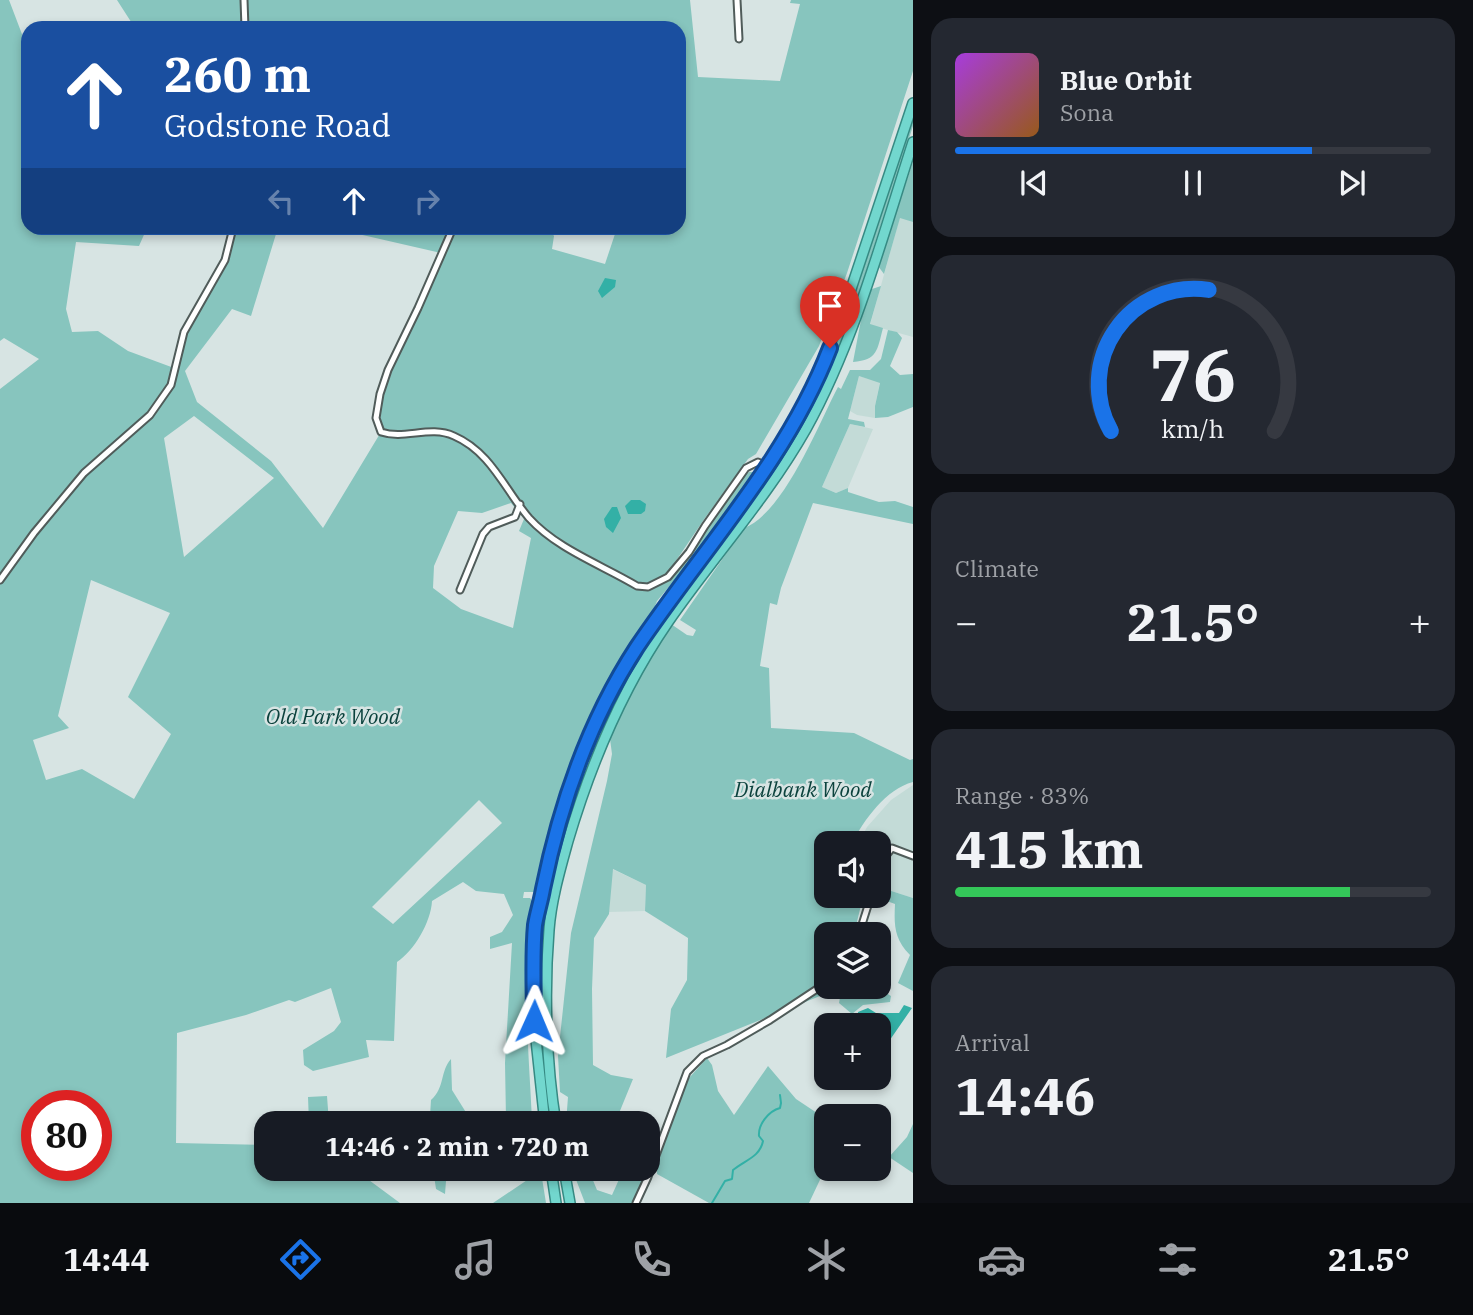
<!DOCTYPE html>
<meta charset="utf-8">
<style>
:root{--surface:#171b24;--page:#242831;--text:#f1f3f6;--muted:#9ea1a6;--line:#363941;--accent:#1a73e8}
body{margin:0;font-family:"IBM Plex Serif",serif;background:var(--page);color:var(--text);height:100vh;display:flex;flex-direction:column;font-size:26px;white-space:nowrap}
*{box-sizing:border-box;margin:0}
p{font-size:23px;color:var(--muted)}
.icon{flex:none;width:38px;height:38px;fill:none;stroke:currentColor;stroke-width:2;stroke-linecap:round;stroke-linejoin:round}
.map{position:relative;flex:1;overflow:hidden}
.details{display:flex;flex-direction:column;gap:18px;padding:18px;background:#0d0f14;width:560px}
.details>*{flex:none}
.top-card{position:absolute;left:21px;top:21px;width:665px;height:214px;border-radius:21px;box-shadow:0 4px 10px #0003;background:#1a4fa0;color:#fff;overflow:hidden}
.tools{position:absolute;left:814px;top:831px;display:grid;gap:14px}
.tools a{display:grid;place-items:center;width:77px;height:77px;border-radius:14px;background:var(--surface);box-shadow:0 4px 10px #0003;font-size:35px}
.speed{position:absolute;left:21px;top:1090px;display:flex;gap:14px;font-size:35px;font-weight:700;text-align:center}
.speed>*{display:grid;place-content:center;width:91px;height:91px;border-radius:50%;background:var(--surface);box-shadow:0 4px 10px #0003;line-height:1}
.speed .limit{border:10px solid #d22;background:#fff;color:#111}
.pin{position:absolute;display:grid;place-items:center;width:60px;height:60px;color:#fff;margin:-72px -30px;border-radius:50% 50% 50% 0;rotate:-45deg;box-shadow:0 0 7px #0007}
.pin .icon{rotate:45deg}
.me{position:absolute;width:77px;margin:-38px;rotate:1deg;stroke-linejoin:round;filter:drop-shadow(0 0 5px #0008)}
.turn{display:flex;align-items:center;gap:24px;height:147px;padding:0 28px;font-size:32px}
.turn .icon{width:91px;height:91px;stroke-width:2.5}
.turn b{display:block;font-size:49px;line-height:60px}
.lanes{display:flex;align-items:center;height:66px;padding:0 28px;background:#0003;justify-content:center;gap:35px;direction:ltr}
.lanes .off{opacity:.35}
.big{font-size:52px;font-weight:700;line-height:1.1}
.details .widget{flex:1;display:flex;flex-direction:column;justify-content:center;gap:10px;min-width:0;padding:0 24px;border-radius:21px;background:var(--page)}
.details .dial{align-items:center;gap:0}
.dial svg{height:182px;overflow:visible;fill:none;stroke:var(--line);stroke-width:7;stroke-linecap:round;text-anchor:middle}
.dial text{fill:var(--text);stroke:none}
.song{display:flex;align-items:center;gap:21px}
.cover{width:84px;height:84px;border-radius:10px;background:linear-gradient(135deg,hsl(280 70% 55%),hsl(30 70% 35%))}
.played{height:7px;border-radius:4px;background:linear-gradient(90deg,var(--accent) 75%,var(--line) 75%)}
.keys{display:flex;justify-content:space-around;direction:ltr}
.heat{display:flex;justify-content:space-between;align-items:center;font-size:38px;direction:ltr}
.charge{height:10px;border-radius:5px;background:linear-gradient(90deg,#34c759 83%,var(--line) 0)}
.trip{position:absolute;left:254px;top:1111px;width:406px;height:70px;border-radius:21px;background:var(--surface);box-shadow:0 4px 10px #0003;font-weight:700;line-height:70px;text-align:center}
.dock{display:flex;height:112px;justify-content:space-around;align-items:center;background:#090b0e;color:var(--muted)}
.dock .icon{width:49px;height:49px}
.dock .active{color:var(--accent)}
.dock b{font-size:32px;color:var(--text)}
main{display:flex;flex:1;min-height:0}
.map>svg:first-child{display:block}
.built{fill:#c3dbd7}
.green{fill:#87c5be;fill-rule:evenodd}
.water{fill:#33b0a6}
.lines{fill:none;stroke-linecap:round;stroke-linejoin:round}
.stream{stroke:#33b0a6;stroke-width:2}
.minor-casing{stroke:#505c5a;stroke-width:9}
.trunk-casing{stroke:#368a83;stroke-width:12}
.minor{stroke:#fff;stroke-width:5}
.trunk{stroke:#72d7ce;stroke-width:9}
.route-casing{stroke:#114b97;stroke-width:18}
.route{stroke:#1a73e8;stroke-width:12}
.labels{text-anchor:middle;dominant-baseline:central;stroke-width:5;stroke-linejoin:round;paint-order:stroke}
.park-label{font-size:21px;font-style:italic;fill:#0b423d;stroke:#d7e4e3}
</style>
<main>
<div class="map">
<svg width="913" height="1203" viewBox="0 0 913 1203">
<rect width="100%" height="100%" fill="#d7e4e3"/>
<!-- built -->
<path class="built" d="M 900,217 L 913,222 L 913,337 L 870,325 Z
M 859,376 L 880,382 L 875,406 L 875,418 L 857,415 L 850,411 Z
M 850,424 L 873,429 L 848,488 L 836,493 L 822,487 Z
M 913,785 L 913,898 L 879,887 L 878,844 L 858,844 L 867,827 L 891,800 Z
M 612,869 L 646,885 L 645,911 L 609,912 Z"/>
<!-- green -->
<path class="green" d="M 0,0 L 9,0 L 28,50 L 28,228 L 147,228 L 139,246 L 76,242 L 66,309 L 72,332 L 98,331 L 128,351 L 174,368 L 184,332 L 225,260 L 233,228 L 275,228 L 276,234 L 251,316 L 232,309 L 185,371 L 197,402 L 271,461 L 323,528 L 381,432 L 376,418 L 388,370 L 441,253 L 332,228 L 549,228 L 554,236 L 552,249 L 605,264 L 617,228 L 679,228 L 679,84 L 683,75 L 679,66 L 679,28 L 135,28 L 117,0 L 690,0 L 698,77 L 780,81 L 800,4 L 790,3 L 791,0 L 913,0 L 913,71 L 847,273 L 819,346 L 756,454 L 748,459 L 705,518 L 667,574 L 648,584 L 638,582 L 609,567 L 611,573 C 638,589 647,598 672,576 L 745,475 L 749,472 L 754,472 L 756,476 L 716,531 L 657,601 L 646,629 L 609,686 L 573,759 L 549,828 L 536,892 L 524,892 L 523,898 L 530,898 L 536,906 C 520,975 529,1050 532,1121 L 506,1119 L 505,1063 L 512,943 L 490,949 L 490,937 L 502,932 L 513,915 L 504,894 L 476,891 L 463,882 L 432,901 C 431,922 414,951 397,962 L 394,1041 L 366,1040 L 369,1057 L 313,1071 L 304,1065 L 303,1050 L 334,1031 L 341,1022 L 331,988 L 295,1002 L 289,1000 L 246,1015 L 177,1033 L 176,1143 L 266,1145 L 266,1169 L 354,1169 L 400,1203 L 0,1203 L 0,389 L 39,359 L 4,338 L 0,341 ZM 194,416 L 274,478 L 184,557 L 164,438 ZM 511,503 L 524,519 L 519,531 L 531,538 L 513,628 L 461,609 L 433,588 L 434,566 L 458,511 L 482,513 ZM 91,580 L 170,613 L 128,697 L 171,734 L 134,799 L 82,769 L 46,780 L 33,740 L 69,728 L 58,716 ZM 479,800 L 502,823 L 393,924 L 372,907 ZM 37,1106 L 96,1106 L 96,1166 L 37,1166 Z
M 913,115 L 913,126 L 853,311 L 820,393 L 806,419 L 762,485 L 672,610 L 641,658 L 624,685 L 590,754 L 556,867 L 544,951 L 553,1123 L 548,1124 C 540,1061 536,999 540,936 C 542,912 547,889 553,866 C 573,775 611,690 664,615 C 714,544 771,478 812,401 C 829,369 840,333 852,298 C 873,238 893,176 913,115 Z
M 913,162 L 913,222 L 900,218 L 884,274 L 878,266 Z
M 881,286 L 870,324 L 883,328 C 877,350 878,360 853,362 L 861,320 L 869,290 Z
M 888,330 L 897,332 L 902,338 L 890,366 L 900,375 L 913,374 L 913,407 L 888,417 L 875,418 L 875,406 L 880,383 L 859,376 L 848,419 L 864,422 L 865,427 L 850,424 L 822,487 L 836,493 L 848,488 L 848,492 L 879,502 L 895,501 L 913,507 L 913,524 L 813,503 L 781,588 L 777,605 L 770,603 L 760,666 L 769,668 L 771,728 L 854,733 L 910,760 L 913,759 L 913,782 C 886,789 864,820 852,843 L 826,844 L 826,896 L 863,897 L 854,934 L 826,934 L 826,987 L 832,987 L 830,992 L 666,1058 L 671,1009 L 687,980 L 688,938 L 645,911 L 646,885 L 613,869 L 609,914 L 594,938 L 592,989 L 593,1065 L 611,1075 L 633,1079 L 615,1123 L 566,1123 L 568,1097 L 560,1092 L 558,1056 L 571,933 L 607,781 L 612,754 L 610,739 L 636,681 L 671,624 L 687,635 L 693,636 L 696,630 L 680,620 L 744,528 C 784,513 818,425 838,387 L 841,389 L 850,370 L 870,370 L 881,359 Z
M 879,887 L 913,898 L 913,991 L 898,983 L 910,955 C 894,939 894,925 895,904 L 876,897 L 878,896 Z
M 842,987 L 877,987 L 891,996 L 890,1002 L 863,1005 L 852,1014 L 839,1003 Z
M 707,1058 L 712,1065 L 718,1091 L 734,1115 L 768,1066 L 796,1099 L 826,1119 L 826,1167 L 809,1203 L 709,1203 L 657,1174 L 657,1161 L 689,1078 Z
M 451,1059 L 452,1090 L 467,1114 L 455,1112 L 430,1116 L 431,1100 C 445,1088 440,1071 451,1059 Z
M 327,1096 L 329,1123 L 309,1123 L 308,1097 Z
M 913,1124 L 913,1173 L 889,1157 L 907,1137 Z
M 433,1169 L 442,1169 L 446,1181 L 445,1194 L 436,1189 Z
M 572,1169 L 596,1169 L 592,1178 L 597,1190 L 612,1195 L 621,1175 L 629,1173 L 638,1178 L 643,1169 L 646,1169 L 645,1177 L 632,1203 L 585,1203 Z
M 541,1172 L 546,1203 L 493,1203 L 536,1174 Z"/>
<!-- water -->
<path class="water" d="M 605,278 L 616,280 L 615,287 L 602,298 L 598,291 Z
M 631,500 L 640,500 L 646,504 L 645,511 L 641,514 L 628,514 L 625,506 Z
M 612,507 L 617,507 L 621,518 L 613,533 L 606,527 L 604,519 Z
M 904,1005 L 912,1008 L 885,1047 L 879,1050 L 878,1026 L 850,1025 L 849,1023 L 858,1017 L 858,1012 L 868,1008 L 876,1013 L 899,1013 Z"/>
<g class="lines">
<!-- stream -->
<path class="stream" d="M 712,1203 L 725,1181 L 732,1179 L 733,1170 C 745,1160 760,1157 763,1141 L 759,1136 C 758,1124 769,1111 780,1108 L 781,1103 L 780,1095"/>
<!-- minor casing -->
<g class="minor-casing">
<path id="minor" d="M 244,0 L 245,28
M 737,0 L 739,39
M 453,228 L 418,308 L 388,370 L 380,394 L 376,418 L 381,432 C 405,440 430,425 454,436 C 491,452 505,490 529,518 C 557,549 602,565 637,586 L 648,587 L 668,577 L 689,552 L 705,526 L 746,468 L 758,462 L 767,466
M 0,580 L 34,533 L 84,473 L 150,415 L 171,385 L 184,332 L 225,260 L 233,228
M 460,590 L 483,534 L 489,527 L 515,517 L 520,504
M 878,866 L 892,848 L 913,856
M 859,934 L 871,896
M 636,1203 L 648,1177 L 687,1072 L 703,1056 L 727,1045 L 770,1020 L 826,983"/>
</g>
<!-- trunk casing -->
<g class="trunk-casing">
<path id="trunk" d="M 545,1124 L 534,1021 L 535,926 L 548,862 L 571,784 L 598,719 L 636,650 L 775,455 L 809,395 L 843,313 L 913,103
M 556,1124 C 546,1063 544,991 549,930 C 551,901 560,870 568,841 C 591,763 622,689 668,622 C 713,557 767,498 806,429 C 855,340 882,238 913,142
M 551,1169 L 556,1203
M 564,1169 L 570,1203"/>
</g>
<!-- minor -->
<use href="#minor" class="minor"/>
<!-- trunk -->
<use href="#trunk" class="trunk"/>
</g>
<g class="lines">
<!-- route casing -->
<g class="route-casing">
<path id="route" d="M 534,1021 C 534,990 532,956 535,925 C 537,913 541,901 543,889 C 560,805 590,719 637,647 C 703,549 787,460 830,348"/>
</g>
<!-- route -->
<use href="#route" class="route"/>
</g>
<g class="labels">
<!-- park labels -->
<g class="park-label">
<text x="333" y="716">Old Park Wood</text>
<text x="803" y="789">Dialbank Wood</text>
</g>
</g>
</svg>
<div class="tools">
<a><svg class="icon" aria-label="sound" viewBox="0 0 24 24"><path d="M4 9h4l5-4v14l-5-4H4zM17 9q2 3 0 6"/></svg></a>
<a><svg class="icon" aria-label="layers" viewBox="0 0 24 24"><path d="M12 4l9 5-9 5-9-5zM3 14l9 5 9-5"/></svg></a>
<a>+</a>
<a>−</a>
</div>
<div class="speed"><div class="limit">80</div></div>
<div class="pin" style="left:830px;top:348px;background:#d93025"><svg class="icon" aria-label="arrive" viewBox="0 0 24 24"><path d="M6 21V4h12l-3 4 3 4H6"/></svg></div>
<svg class="me" style="left:534px;top:1021px" viewBox="-20 -20 40 40"><path d="M0-17L14 15 0 8-14 15z" fill="#1a73e8" stroke="#fff" stroke-width="4"/></svg>
<div class="trip">14:46 · 2 min · 720 m</div>
<div class="top-card">
<div class="turn"><svg class="icon" aria-label="ahead" viewBox="0 0 24 24"><path d="M12 20V5M6 11l6-6 6 6"/></svg><div><b>260 m</b>Godstone Road</div></div>
<div class="lanes"><svg class="icon off" aria-label="left" viewBox="0 0 24 24"><path d="M17 20v-9H6M10 6l-5 5 5 5"/></svg><svg class="icon" aria-label="ahead" viewBox="0 0 24 24"><path d="M12 20V5M6 11l6-6 6 6"/></svg><svg class="icon off" aria-label="right" viewBox="0 0 24 24"><path d="M7 20v-9h11M14 6l5 5-5 5"/></svg></div>
</div>
</div>
<section class="details">
<div class="widget">
<div class="song"><i class="cover"></i><div><b>Blue Orbit</b><p>Sona</p></div></div>
<div class="played"></div>
<div class="keys"><svg class="icon" aria-label="previous" viewBox="0 0 24 24"><path d="M18 5L8 12l10 7zM5 5v14"/></svg><svg class="icon" aria-label="pause" viewBox="0 0 24 24"><path d="M8 5v14M16 5v14"/></svg><svg class="icon" aria-label="next" viewBox="0 0 24 24"><path d="M6 5l10 7-10 7zM19 5v14"/></svg></div>
</div>
<div class="widget dial"><svg viewBox="0 0 100 80">
<path d="M14 69A42 42 0 1 1 86 69"/>
<path d="M14 69A42 42 0 0 1 57 7" stroke="#1a73e8"/>
<text x="50" y="56" font-size="32" font-weight="700">76</text>
<text x="50" y="72" font-size="11">km/h</text>
</svg></div>
<div class="widget"><p>Climate</p>
<div class="heat"><a>−</a><b class="big">21.5°</b><a>+</a></div>
</div>
<div class="widget"><p>Range · 83%</p><b class="big">415 km</b><div class="charge"></div></div>
<div class="widget"><p>Arrival</p><b class="big">14:46</b></div>
</section>
</main>
<nav class="dock">
<b>14:44</b>
<svg class="icon active" aria-label="directions" viewBox="0 0 24 24"><path d="M12 3l9 9-9 9-9-9zM9 14v-3h6M13 9l2 2-2 2"/></svg>
<svg class="icon" aria-label="music" viewBox="0 0 24 24"><path d="M9 18V5l10-2v13"/><circle cx="6" cy="18" r="3"/><circle cx="16" cy="16" r="3"/></svg>
<svg class="icon" aria-label="phone" viewBox="0 0 24 24"><path d="M5 4h4l2 5-3 2q2 4 5 5l2-3 5 2v4C11 20 4 13 5 4z"/></svg>
<svg class="icon" aria-label="climate" viewBox="0 0 24 24"><path d="M12 3v18M4 7l16 10M4 17L20 7"/></svg>
<svg class="icon" aria-label="car" viewBox="0 0 24 24"><path d="M5 17H2v-5l4-1 3-4h7l3 4 3 1v5h-3M9 17h6M6 11h13"/><circle cx="7" cy="17" r="2"/><circle cx="17" cy="17" r="2"/></svg>
<svg class="icon" aria-label="filters" viewBox="0 0 24 24"><path d="M4 7h16M4 17h16"/><circle cx="9" cy="7" r="2"/><circle cx="15" cy="17" r="2"/></svg>
<b>21.5°</b>
</nav>
